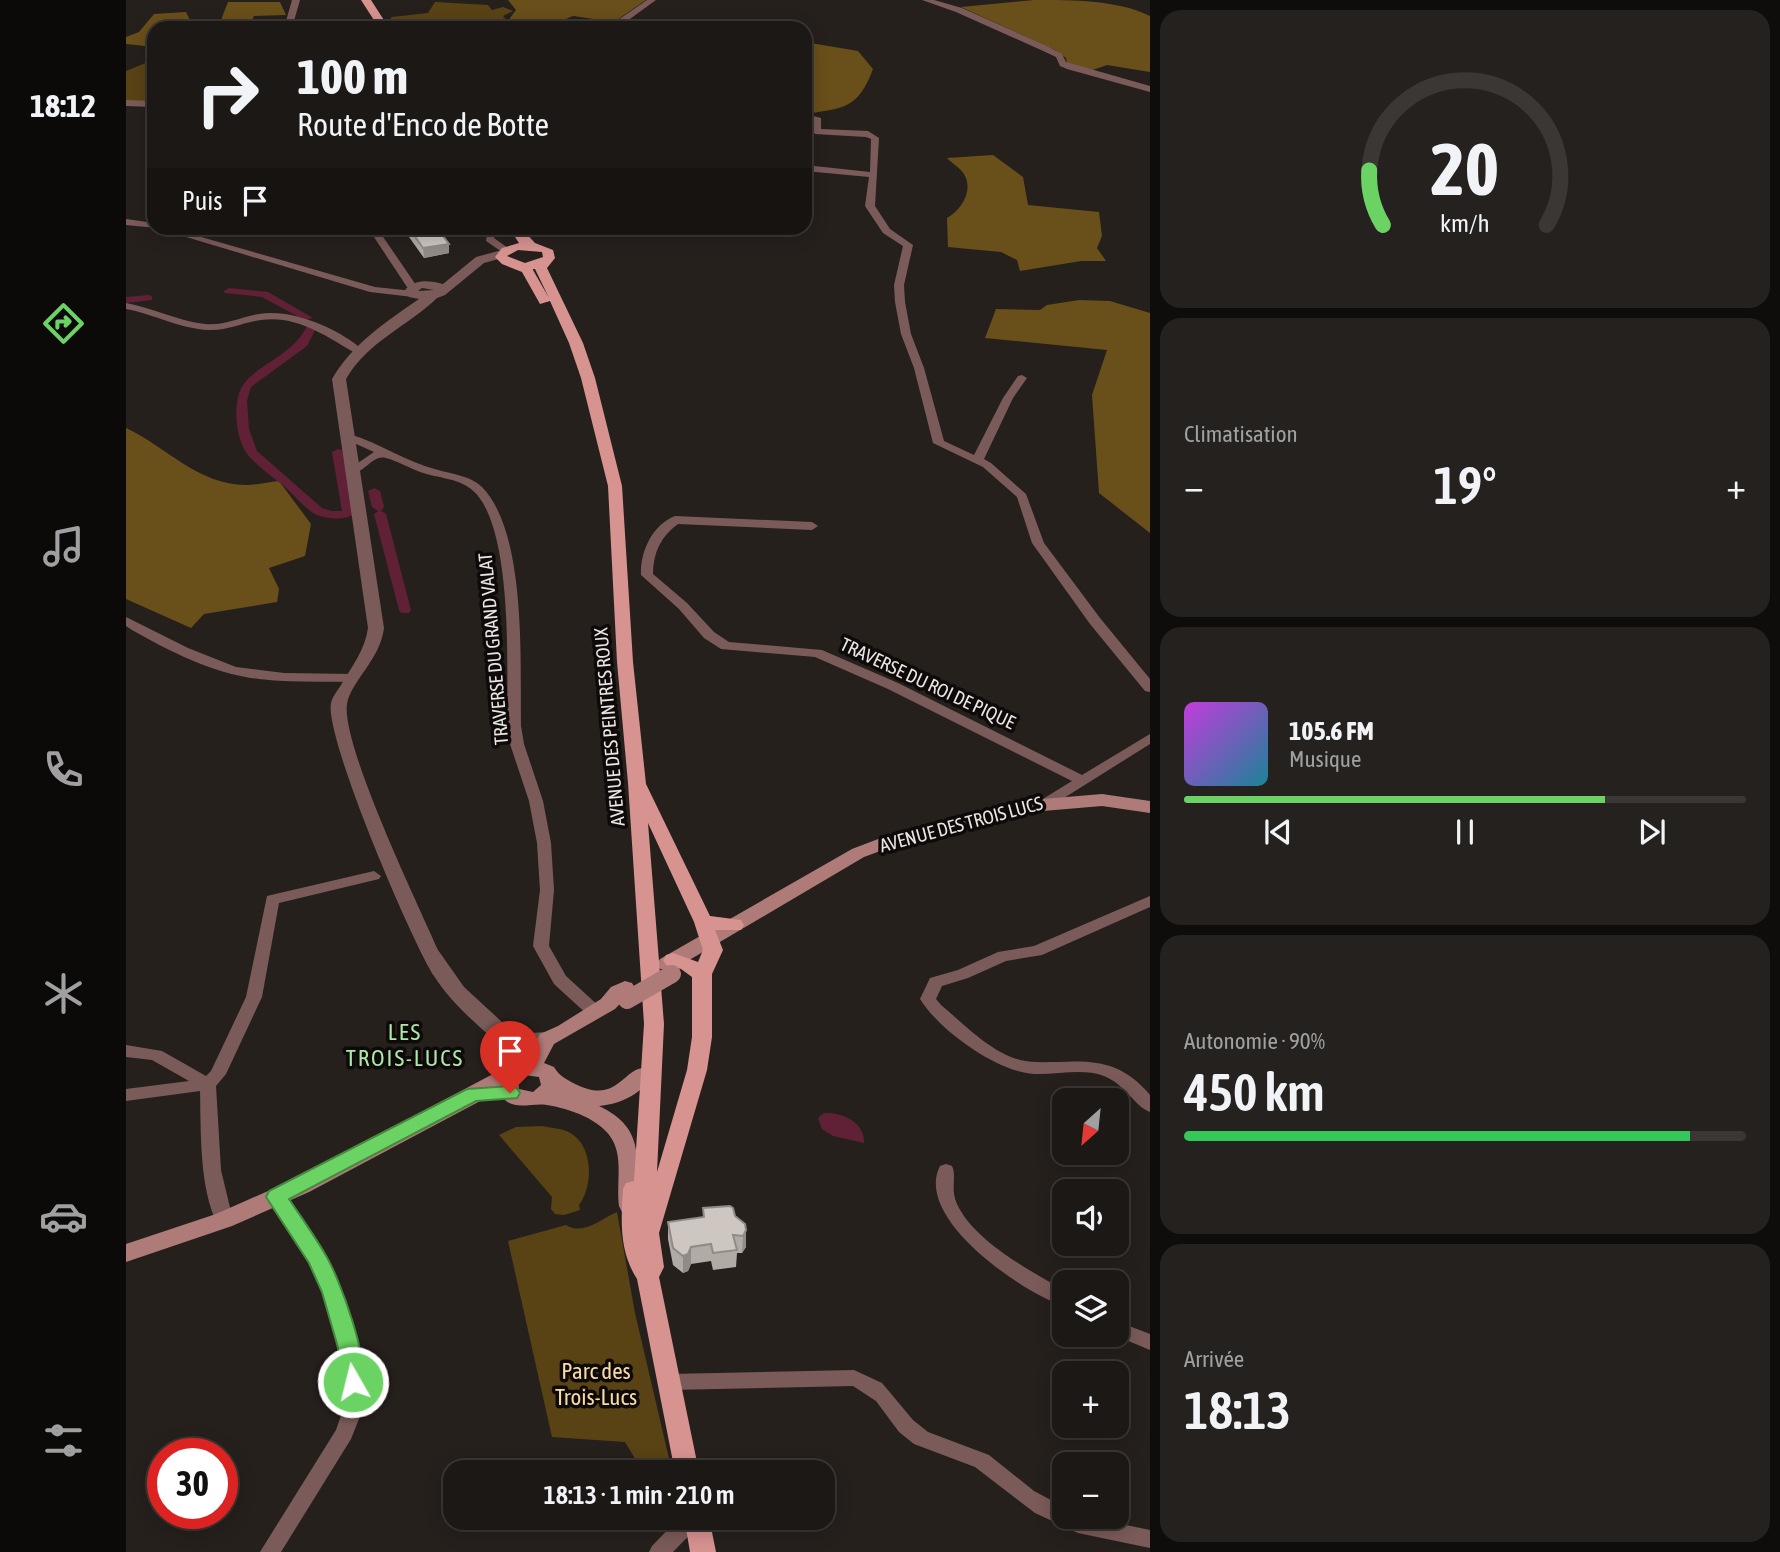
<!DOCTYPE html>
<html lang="fr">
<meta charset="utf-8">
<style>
:root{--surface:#1c1816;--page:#25211f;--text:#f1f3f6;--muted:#a0a0a1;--line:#3a3735;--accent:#6bd363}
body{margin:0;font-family:"Asap Condensed",sans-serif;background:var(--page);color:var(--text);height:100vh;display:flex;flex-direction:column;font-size:26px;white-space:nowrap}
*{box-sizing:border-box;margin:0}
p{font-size:23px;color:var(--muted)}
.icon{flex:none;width:38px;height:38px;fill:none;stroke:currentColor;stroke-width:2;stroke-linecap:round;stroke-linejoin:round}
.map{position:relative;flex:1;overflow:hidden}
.details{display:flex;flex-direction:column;gap:10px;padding:10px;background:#0f0d0c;width:630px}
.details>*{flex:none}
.banner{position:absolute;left:21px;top:21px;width:665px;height:214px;border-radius:21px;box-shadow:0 4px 18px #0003,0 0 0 2px var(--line);background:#1c1816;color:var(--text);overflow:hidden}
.needle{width:46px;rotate:207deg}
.buttons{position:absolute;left:926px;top:1088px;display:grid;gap:14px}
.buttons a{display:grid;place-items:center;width:77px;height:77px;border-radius:14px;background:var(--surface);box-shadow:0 4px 18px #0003,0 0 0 2px var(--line);font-size:35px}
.speed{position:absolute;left:21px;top:1438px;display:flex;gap:14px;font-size:35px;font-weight:700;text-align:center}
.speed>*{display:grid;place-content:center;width:91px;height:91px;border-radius:50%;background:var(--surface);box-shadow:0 4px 18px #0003,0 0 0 2px var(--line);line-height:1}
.speed .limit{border:10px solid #d22;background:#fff;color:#111}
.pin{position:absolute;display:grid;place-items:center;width:60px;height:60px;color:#fff;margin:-72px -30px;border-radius:50% 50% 50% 0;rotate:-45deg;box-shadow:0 0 7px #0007}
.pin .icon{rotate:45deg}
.me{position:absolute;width:77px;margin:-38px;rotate:352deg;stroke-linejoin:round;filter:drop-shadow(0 0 5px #0008)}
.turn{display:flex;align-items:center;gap:24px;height:147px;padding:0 35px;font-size:32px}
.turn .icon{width:91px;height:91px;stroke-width:2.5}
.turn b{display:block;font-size:49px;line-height:60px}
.then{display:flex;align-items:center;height:66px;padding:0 35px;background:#0003;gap:14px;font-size:26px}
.big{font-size:52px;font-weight:600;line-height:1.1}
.details .tile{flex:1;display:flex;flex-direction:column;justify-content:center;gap:10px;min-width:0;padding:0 24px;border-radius:21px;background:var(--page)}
.details .dial{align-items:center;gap:0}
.dial svg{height:182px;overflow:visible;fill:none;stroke:var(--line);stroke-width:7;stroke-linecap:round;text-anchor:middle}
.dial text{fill:var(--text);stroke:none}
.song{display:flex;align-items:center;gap:21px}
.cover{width:84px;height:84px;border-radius:10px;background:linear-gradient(135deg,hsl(290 70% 55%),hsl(190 70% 35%))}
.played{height:7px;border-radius:4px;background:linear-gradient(90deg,var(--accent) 75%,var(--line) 75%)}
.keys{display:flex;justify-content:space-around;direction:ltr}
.heat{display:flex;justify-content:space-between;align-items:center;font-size:38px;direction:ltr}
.charge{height:10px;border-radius:5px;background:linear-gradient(90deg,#34c759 90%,var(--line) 0)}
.trip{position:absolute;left:317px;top:1460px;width:392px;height:70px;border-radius:21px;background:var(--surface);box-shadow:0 4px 18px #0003,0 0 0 2px var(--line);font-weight:600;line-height:70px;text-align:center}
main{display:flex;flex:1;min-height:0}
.dock{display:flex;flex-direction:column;width:126px;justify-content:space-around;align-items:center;background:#0b0a09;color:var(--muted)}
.dock .icon{width:49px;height:49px}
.dock .selected{color:var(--accent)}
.dock b{font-size:32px;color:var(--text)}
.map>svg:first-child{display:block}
.green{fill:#594315}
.forest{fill:#694f1a}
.water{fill:#602036}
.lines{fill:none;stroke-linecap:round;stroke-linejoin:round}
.canal{fill:#602036;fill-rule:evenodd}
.minor{fill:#7b5b59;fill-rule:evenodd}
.tertiary{fill:#7b5b59;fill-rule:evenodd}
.secondary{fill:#af7b78;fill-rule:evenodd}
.primary{fill:#d79390;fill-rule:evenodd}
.secondary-bridge{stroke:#af7b78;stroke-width:18}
.wall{fill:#b1aba6}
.shaded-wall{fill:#908b87}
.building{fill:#cec7c1;stroke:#908b87;stroke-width:2}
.route{fill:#6bd363;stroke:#468940;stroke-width:2}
.labels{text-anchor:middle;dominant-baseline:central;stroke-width:7;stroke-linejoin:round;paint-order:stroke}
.street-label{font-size:19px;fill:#eae6e4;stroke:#0d0a09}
.quarter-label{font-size:23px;letter-spacing:2px;fill:#afe6aa;stroke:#0d0a09}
.near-park-label{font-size:23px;fill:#f8daa5;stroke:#0d0a09}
</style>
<main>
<nav class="dock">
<b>18:12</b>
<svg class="icon selected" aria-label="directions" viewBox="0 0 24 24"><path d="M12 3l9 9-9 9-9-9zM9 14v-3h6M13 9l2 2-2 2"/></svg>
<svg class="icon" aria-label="music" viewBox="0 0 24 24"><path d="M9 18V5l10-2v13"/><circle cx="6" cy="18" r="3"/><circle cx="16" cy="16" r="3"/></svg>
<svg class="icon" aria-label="phone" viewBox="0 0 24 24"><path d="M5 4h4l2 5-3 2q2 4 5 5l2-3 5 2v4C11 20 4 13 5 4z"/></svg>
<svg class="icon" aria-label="climate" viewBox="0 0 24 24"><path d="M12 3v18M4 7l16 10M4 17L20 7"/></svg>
<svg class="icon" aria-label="car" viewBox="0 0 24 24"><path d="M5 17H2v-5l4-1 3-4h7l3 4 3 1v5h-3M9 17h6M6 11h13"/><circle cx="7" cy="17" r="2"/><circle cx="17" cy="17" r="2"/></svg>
<svg class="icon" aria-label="filters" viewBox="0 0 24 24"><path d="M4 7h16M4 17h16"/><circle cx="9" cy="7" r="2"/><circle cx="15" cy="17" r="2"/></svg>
</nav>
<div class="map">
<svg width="1024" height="1552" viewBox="0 0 1024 1552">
<rect width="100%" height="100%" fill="#26201d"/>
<!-- green -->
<path class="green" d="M 309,2 L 362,5 L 366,10 L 377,7 L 387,11 L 377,16 L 382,22 L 379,25 L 381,28 L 266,28 L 261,22 L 266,17 L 302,13 Z
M 22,62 L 28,64 L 28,102 L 0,102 L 0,71 Z
M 417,1126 C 424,1128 433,1128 440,1131 C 468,1142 468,1185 453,1205 L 454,1210 L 438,1215 L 429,1214 L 425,1209 L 426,1197 L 373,1135 L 390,1127 Z
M 491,1212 L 509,1313 L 545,1467 L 517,1472 L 499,1442 L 426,1437 L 382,1241 L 440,1225 C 457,1236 475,1219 491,1212 Z"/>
<!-- forest -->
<path class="forest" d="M 382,0 L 520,0 L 488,22 L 447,16 L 418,28 L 384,28 L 384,18 L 390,10 Z
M 908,0 C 947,0 992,0 1024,16 L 1024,72 L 981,65 L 961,72 L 941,64 L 940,58 L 929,50 L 835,7 Z
M 102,2 L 154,2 L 160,15 L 128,16 L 123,28 L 28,28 L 28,47 L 0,44 L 0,37 L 13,32 L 28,14 L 60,12 L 64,20 L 95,20 Z
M 679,42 L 732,51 L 747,69 C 732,109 718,108 679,114 Z
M 867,155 L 897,177 L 902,205 L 973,212 L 976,236 L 971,248 L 980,261 L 955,261 L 894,271 L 891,260 L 875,252 L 822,247 L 821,218 C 835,210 848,191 838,174 C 835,169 826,163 821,158 Z
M 953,300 L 984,301 L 1024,313 L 1024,533 L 973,493 L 966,395 L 981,350 L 859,338 L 870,309 L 914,310 L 921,305 Z
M 0,428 C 41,447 72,485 120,485 C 131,485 142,482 153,481 L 185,524 L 179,556 L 143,568 L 153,589 L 151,602 L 78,614 L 65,628 L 0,599 Z"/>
<!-- water -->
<path class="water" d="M 698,1113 C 716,1112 739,1122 738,1143 L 707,1136 L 696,1129 L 692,1118 Z"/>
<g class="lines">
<!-- canal -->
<path class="canal" d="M 103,288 L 142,292 L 187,318 L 178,320 L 136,297 L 99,293 L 98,291 Z
M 22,295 L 26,296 L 26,300 L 0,303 L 0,297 Z
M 185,325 L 190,328 L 181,346 L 125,387 L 121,401 L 123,429 L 131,451 L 196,508 L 206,511 L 216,511 L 206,452 L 212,449 L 216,450 L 228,514 C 218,521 198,519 187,513 C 177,506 168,495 159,487 C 147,477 132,467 122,455 C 111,441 108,414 112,397 C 118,367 165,360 181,326 Z
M 248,488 L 254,491 L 258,507 L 256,510 L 252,511 L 246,507 L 242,491 Z
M 254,510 L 260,514 L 285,610 L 283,613 L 275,613 L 273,610 L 248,514 Z"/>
<!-- minor -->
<path class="minor" d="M 166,0 L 174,0 L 166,28 L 158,28 Z
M 521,0 L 530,0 L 497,24 L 459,28 L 469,21 L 492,20 Z
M 796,0 L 808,0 L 836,8 L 921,46 L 936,54 L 940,62 L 1024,86 L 1024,92 L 941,69 L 934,66 L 930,57 L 915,50 L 830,12 Z
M 0,100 L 28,101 L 28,107 L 0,106 Z
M 679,114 L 695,118 L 695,129 L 742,131 L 753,138 L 749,206 L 764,229 L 787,245 L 778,285 L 779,302 L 785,334 L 798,368 L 818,441 L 848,455 L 877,398 L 892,376 L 896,375 L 901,378 L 887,398 L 858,459 L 865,463 L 900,494 L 918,543 L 974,618 L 1024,679 L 1024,692 L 1019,691 L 964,624 L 906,543 L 891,497 L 857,467 L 807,443 L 788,368 L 775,334 L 769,302 L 768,285 L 777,246 L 757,233 L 739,206 L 743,177 L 679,171 L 679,165 L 744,172 L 745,139 L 740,137 L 689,134 L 686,129 L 687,122 L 679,120 Z
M 0,219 L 28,223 L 28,228 L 44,228 L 249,287 L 287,291 L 283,290 L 242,228 L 251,228 L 292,288 L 287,291 L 292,294 L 287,297 L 244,292 L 30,228 L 0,225 Z
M 362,228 L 370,228 L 368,238 L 382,248 L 382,252 L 376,252 L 360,241 Z
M 0,303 C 27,308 52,321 79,324 C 98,326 115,317 133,314 C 166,308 214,329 238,351 L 233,354 L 229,353 C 200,336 171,315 135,320 C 118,322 101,331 83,330 C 54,329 28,314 0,309 Z
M 223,434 C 254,443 280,462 312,470 C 326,474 345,476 356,487 C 401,533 394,664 395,726 L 398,744 L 417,801 L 425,843 L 428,890 L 423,946 L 440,976 L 475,1008 L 477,1012 L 475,1016 L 463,1016 L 428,984 L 407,946 L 414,890 L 411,843 L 403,801 L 384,744 L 381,726 C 381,673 388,522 345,489 C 331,478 311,478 294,472 C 283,468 272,461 260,458 C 245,454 238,476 223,473 L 223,469 L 248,452 L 219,439 L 217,437 Z
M 549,516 L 686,522 L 692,526 L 686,530 L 552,524 C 535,536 527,553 527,574 L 561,603 L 588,632 L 603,642 L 696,650 L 772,683 L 956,775 L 1024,734 L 1024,744 L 922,808 L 912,808 L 910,805 L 912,802 L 946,781 L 762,689 L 689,657 L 595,649 L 578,638 L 553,609 L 515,575 C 514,552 526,525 549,516 Z
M 0,617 L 62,648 L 110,667 L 158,673 L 226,674 L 233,678 L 226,682 C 195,681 164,683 133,679 C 88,674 45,652 6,630 L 0,626 Z
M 248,871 L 255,876 L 253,879 L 153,903 L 136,997 L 100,1074 L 90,1086 L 95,1170 L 107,1220 L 104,1225 L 98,1227 L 92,1225 C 73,1189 75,1131 74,1091 L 0,1101 L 0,1089 L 63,1081 L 26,1060 L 0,1057 L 0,1045 L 36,1051 L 80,1076 L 85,1071 L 120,997 L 141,896 Z
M 1024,896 L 1024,907 L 916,955 L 880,961 L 842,978 L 816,986 L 810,999 L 815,1005 C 838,1024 864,1052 894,1060 C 906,1063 920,1062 932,1062 C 972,1060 997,1063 1024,1095 L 1024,1112 C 1009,1107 999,1084 978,1076 C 957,1068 931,1075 908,1074 C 871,1072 813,1030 794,999 L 804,978 L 832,970 L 872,952 L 908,946 Z
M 820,1164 L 826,1166 C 831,1176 824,1189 831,1204 C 848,1241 904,1271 938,1290 L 938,1306 C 897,1293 787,1218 814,1166 Z
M 150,1190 L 156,1192 L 198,1255 L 215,1292 L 231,1344 L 240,1401 L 225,1439 L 155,1552 L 134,1552 L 210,1430 L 220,1401 L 213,1344 L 197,1292 L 184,1263 L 141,1197 L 144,1192 Z
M 990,1321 L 1024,1334 L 1024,1350 L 988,1335 L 990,1335 Z
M 728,1370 L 756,1383 L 787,1420 L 802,1432 L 863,1455 L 908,1491 L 938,1507 L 938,1517 L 962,1517 L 1024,1530 L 1024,1548 L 952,1533 L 909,1513 L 849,1467 L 788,1444 L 773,1432 L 750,1401 L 727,1386 L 543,1390 L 536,1388 L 534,1382 L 536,1376 L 543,1374 Z
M 554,1517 L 578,1517 L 575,1523 L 547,1552 L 523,1552 L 526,1546 Z"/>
<!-- tertiary -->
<path class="tertiary" d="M 376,250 L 380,251 L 380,257 L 358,263 L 319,295 L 311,298 C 281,327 242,341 220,379 L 258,628 C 254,660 225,681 221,704 C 215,745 292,904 312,950 L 338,987 L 389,1034 L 421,1032 L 428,1034 L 431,1039 L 428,1044 L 403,1048 C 410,1055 414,1063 408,1072 L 401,1074 L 394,1072 L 390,1060 C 363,1034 328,1008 308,976 C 286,942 198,737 205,703 C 206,697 212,690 215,685 C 226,666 239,650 242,628 L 206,379 C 227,343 260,322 293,299 L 283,297 L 279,290 C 289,279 303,280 317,284 L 350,257 ZM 296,288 L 308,290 L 292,291 Z"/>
<!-- secondary -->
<path class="secondary" d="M 976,794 L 1024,801 L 1024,813 L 976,806 L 917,811 L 765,847 L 738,857 L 548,969 L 534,969 L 531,964 L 534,959 L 726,849 L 760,836 L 917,799 Z
M 499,981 L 506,983 L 509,988 L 489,1009 L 428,1044 L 418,1063 L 428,1067 C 433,1076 440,1079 449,1084 C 495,1107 498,1061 524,1069 L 527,1074 C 516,1094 495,1104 473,1106 C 523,1130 507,1161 515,1206 L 512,1212 L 504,1214 L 496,1212 L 493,1206 C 490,1185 497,1160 487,1141 C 477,1120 442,1108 421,1105 C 404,1102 383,1114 373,1091 L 183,1192 L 106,1226 L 0,1262 L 0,1244 L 90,1214 L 167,1180 L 388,1063 L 398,1061 L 414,1034 L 432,1026 L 475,999 L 485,987 ZM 398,1075 L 413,1077 L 415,1085 L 407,1092 L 393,1089 L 392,1081 Z"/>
<!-- primary -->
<path class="primary" d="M 235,0 L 245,0 L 263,28 L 253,28 Z
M 383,228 L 395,228 L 409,243 L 427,250 L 429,258 L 421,268 L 457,343 L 469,378 L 496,486 L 507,662 L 520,784 L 584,916 L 615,920 L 618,925 L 615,930 L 589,930 L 597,950 L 586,974 L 586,1037 L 581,1070 L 533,1233 L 538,1267 L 533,1277 L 573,1472 L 549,1472 L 511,1279 C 493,1251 495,1221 497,1189 L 500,1183 L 508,1181 L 518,1024 L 502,783 L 491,662 L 482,486 L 455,378 L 443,343 L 424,301 L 414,304 L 396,272 L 376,264 L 369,257 L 376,248 L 393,243 ZM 392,250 L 416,252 L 417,257 L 399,263 L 381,256 ZM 407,269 L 409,269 L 423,298 L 407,270 ZM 522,823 L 568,922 L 577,950 L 572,962 L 547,953 L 540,955 L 537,960 L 540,965 L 555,969 L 566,977 L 566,1037 L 561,1070 L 531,1172 L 538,1024 Z
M 558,1517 L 583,1517 L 590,1552 L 564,1552 Z"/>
<!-- secondary-bridge -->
<path class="secondary-bridge" d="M 501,1000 L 546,974"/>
</g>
<!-- wall -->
<path class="wall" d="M 278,228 L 311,228 L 323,244 L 323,253 L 298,258 L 278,230 Z
M 577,1208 L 609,1216 L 619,1224 L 620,1247 L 616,1253 L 611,1253 L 610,1267 L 587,1270 L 585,1261 L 565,1264 L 562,1271 L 557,1273 L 547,1265 L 542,1239 L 542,1222 L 577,1217 Z"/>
<!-- shaded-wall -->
<path class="shaded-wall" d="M 323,244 L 323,253 L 298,258 L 297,248 Z
M 620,1230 L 620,1247 L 616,1253 L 617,1236 Z
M 565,1247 L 565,1264 L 562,1271 L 557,1273 L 557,1256 Z"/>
<!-- building -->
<path class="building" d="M 283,228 L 311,228 L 323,244 L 297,248 Z
M 604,1206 L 607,1208 L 609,1216 L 619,1224 L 620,1230 L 617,1236 L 607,1235 L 611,1250 L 587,1253 L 585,1244 L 565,1247 L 562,1254 L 557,1256 L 547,1248 L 542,1222 L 578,1217 L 577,1208 Z"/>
<!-- route -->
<path class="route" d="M 384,1086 L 391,1088 L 394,1093 L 391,1098 L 350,1101 L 163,1199 C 175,1217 188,1235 199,1254 C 213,1276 246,1366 235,1388 L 227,1391 L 220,1388 L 211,1344 L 196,1292 L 183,1263 L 140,1197 L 143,1191 L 341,1089 Z"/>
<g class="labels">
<!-- street labels -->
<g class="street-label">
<text transform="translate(367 649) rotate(-95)">TRAVERSE DU GRAND VALAT</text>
<text transform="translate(802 683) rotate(25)">TRAVERSE DU ROI DE PIQUE</text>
<text transform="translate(483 727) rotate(-95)">AVENUE DES PEINTRES ROUX</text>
<text transform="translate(835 824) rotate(-15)">AVENUE DES TROIS LUCS</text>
</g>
<!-- quarter labels -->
<g class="quarter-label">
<text x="279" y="1032">LES<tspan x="279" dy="26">TROIS-LUCS</tspan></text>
</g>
<!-- near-park labels -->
<g class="near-park-label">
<text x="470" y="1371">Parc des<tspan x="470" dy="26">Trois-Lucs</tspan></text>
</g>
</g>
</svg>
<div class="buttons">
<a><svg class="needle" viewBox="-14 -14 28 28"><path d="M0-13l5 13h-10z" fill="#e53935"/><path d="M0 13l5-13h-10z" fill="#a0a0a1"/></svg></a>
<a><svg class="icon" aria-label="sound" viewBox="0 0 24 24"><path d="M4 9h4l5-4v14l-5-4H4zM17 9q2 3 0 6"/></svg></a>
<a><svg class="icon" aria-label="layers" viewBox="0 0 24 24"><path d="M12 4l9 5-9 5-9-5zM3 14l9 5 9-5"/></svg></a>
<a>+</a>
<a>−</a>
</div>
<div class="speed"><div class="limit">30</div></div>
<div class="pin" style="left:384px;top:1093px;background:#d93025"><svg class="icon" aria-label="arrive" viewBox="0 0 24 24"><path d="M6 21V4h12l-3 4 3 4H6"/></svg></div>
<svg class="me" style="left:227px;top:1382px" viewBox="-20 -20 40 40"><circle r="17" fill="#6bd363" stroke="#fff" stroke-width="3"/><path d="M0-11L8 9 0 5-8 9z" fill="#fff"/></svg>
<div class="trip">18:13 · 1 min · 210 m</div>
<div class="banner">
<div class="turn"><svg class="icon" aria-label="right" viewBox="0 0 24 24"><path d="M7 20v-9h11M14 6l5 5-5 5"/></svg><div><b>100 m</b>Route d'Enco de Botte</div></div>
<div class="then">Puis<svg class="icon" aria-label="arrive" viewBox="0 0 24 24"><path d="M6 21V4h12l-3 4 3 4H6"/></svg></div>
</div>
</div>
<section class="details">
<div class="tile dial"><svg viewBox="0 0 100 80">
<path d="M14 69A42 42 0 1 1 86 69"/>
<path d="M14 69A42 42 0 0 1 8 45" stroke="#6bd363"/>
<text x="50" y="56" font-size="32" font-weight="700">20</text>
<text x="50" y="72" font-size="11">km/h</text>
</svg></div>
<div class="tile"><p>Climatisation</p>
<div class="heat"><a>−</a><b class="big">19°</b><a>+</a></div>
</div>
<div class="tile">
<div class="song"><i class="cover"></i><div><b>105.6 FM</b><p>Musique</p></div></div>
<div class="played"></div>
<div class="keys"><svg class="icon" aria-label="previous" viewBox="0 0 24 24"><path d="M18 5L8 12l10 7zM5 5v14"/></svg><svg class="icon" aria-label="pause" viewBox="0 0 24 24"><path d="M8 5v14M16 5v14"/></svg><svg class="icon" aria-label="next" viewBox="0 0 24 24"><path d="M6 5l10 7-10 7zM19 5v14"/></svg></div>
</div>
<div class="tile"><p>Autonomie · 90%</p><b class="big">450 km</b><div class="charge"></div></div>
<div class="tile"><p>Arrivée</p><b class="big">18:13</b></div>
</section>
</main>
